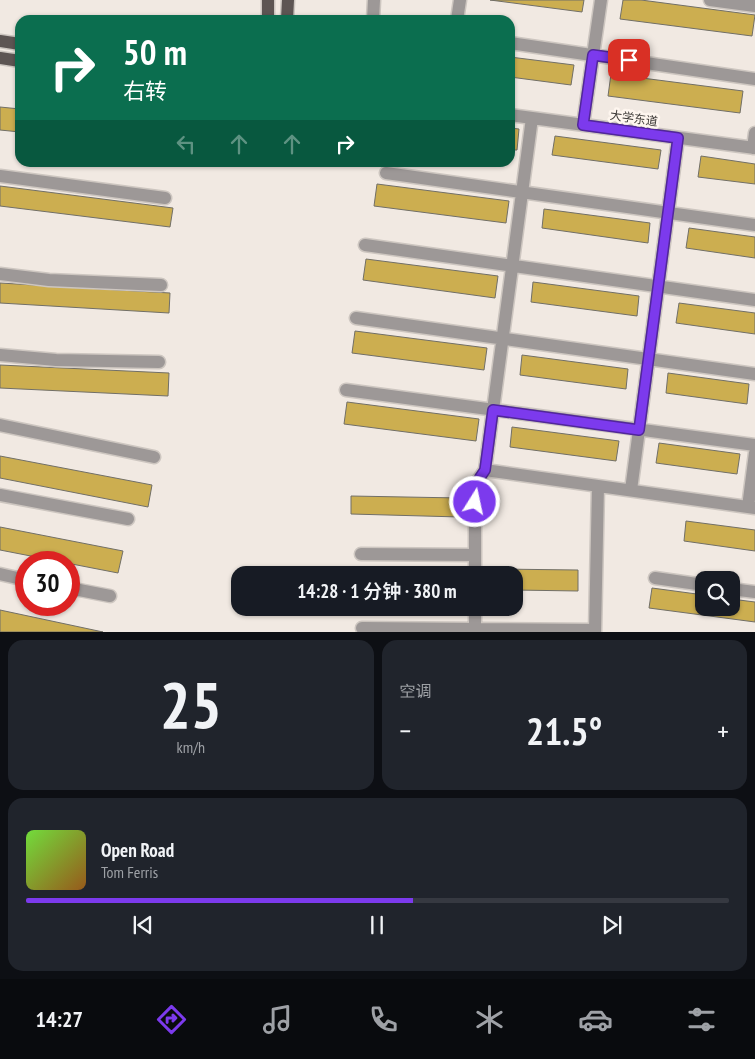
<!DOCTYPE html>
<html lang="zh">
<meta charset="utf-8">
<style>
:root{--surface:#171b24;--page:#20242c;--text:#f1f3f6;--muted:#9ea1a6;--line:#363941;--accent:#7c3aed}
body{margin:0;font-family:"PT Sans Narrow","Noto Sans SC",sans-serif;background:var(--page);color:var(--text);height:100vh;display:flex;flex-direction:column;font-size:19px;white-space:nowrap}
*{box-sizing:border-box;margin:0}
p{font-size:16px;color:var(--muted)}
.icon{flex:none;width:28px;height:28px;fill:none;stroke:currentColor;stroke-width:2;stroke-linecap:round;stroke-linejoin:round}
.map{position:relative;height:632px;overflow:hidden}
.side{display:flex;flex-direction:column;gap:8px;padding:8px;background:#0d0f14;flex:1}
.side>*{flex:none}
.hud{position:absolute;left:15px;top:15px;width:500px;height:152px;border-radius:15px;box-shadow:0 1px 4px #0004;background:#0b6e4f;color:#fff;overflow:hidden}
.buttons{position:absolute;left:695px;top:571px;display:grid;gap:10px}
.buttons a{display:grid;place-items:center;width:45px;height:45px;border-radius:10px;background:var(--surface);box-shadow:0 1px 4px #0004;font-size:25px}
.speed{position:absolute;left:15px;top:551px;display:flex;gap:10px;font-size:25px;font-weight:700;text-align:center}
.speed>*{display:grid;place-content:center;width:65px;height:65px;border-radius:50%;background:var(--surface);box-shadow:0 1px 4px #0004;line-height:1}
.speed .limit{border:8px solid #d22;background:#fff;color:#111}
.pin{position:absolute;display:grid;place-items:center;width:42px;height:42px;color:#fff;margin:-21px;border-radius:10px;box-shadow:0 2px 8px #0006}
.me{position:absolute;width:55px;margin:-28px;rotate:10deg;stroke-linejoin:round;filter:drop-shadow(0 0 4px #0008)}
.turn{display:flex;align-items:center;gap:18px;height:105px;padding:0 25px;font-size:22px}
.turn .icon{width:65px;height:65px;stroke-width:2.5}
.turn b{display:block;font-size:35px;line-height:42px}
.lanes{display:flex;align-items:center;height:48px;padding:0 25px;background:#0003;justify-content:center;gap:25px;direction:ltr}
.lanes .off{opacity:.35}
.big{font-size:38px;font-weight:600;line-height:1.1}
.side .tile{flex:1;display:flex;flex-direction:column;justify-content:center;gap:8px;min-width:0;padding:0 18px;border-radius:15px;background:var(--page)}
.side .dial{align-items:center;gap:0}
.dial b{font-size:65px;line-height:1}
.song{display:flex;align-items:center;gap:15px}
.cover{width:60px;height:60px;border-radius:8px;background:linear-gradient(135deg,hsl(100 70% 55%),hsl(30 70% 35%))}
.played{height:5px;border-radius:2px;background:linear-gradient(90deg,var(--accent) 55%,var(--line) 55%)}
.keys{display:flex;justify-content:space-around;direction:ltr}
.heat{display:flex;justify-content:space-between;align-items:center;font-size:28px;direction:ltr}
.side .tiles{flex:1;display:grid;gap:8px;grid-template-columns:1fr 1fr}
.tile:last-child{grid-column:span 2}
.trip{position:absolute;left:231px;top:566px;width:292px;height:50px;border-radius:15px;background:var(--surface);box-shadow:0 1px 4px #0004;font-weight:600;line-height:50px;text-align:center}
.dock{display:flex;height:80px;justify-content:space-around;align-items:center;background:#090b0e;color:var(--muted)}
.dock .icon{width:35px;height:35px}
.dock .selected{color:var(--accent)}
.dock b{font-size:22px;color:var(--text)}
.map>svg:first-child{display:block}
.building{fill:#ccae50;stroke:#716f67}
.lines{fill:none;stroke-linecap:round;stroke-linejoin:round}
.minor-casing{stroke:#cdc6c0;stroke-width:15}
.major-casing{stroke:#cdc6c0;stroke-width:15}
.minor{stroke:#9d9897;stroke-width:12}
.major{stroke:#5d5553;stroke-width:12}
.route-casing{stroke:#51269a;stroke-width:12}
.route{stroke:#7c3aed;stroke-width:9}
.labels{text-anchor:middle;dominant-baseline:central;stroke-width:5;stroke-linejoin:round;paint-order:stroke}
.street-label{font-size:12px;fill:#3c3936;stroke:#fef6ef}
</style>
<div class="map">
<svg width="755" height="632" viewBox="0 0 755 632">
<rect width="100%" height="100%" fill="#f1e9e2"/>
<!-- building -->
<path class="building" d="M 490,0 L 584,0 L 582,12 Z
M 623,0 L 641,0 L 755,15 L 752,36 L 620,19 Z
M 510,57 L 574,65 L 571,85 L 510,77 Z
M 611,74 L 743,91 L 740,113 L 608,96 Z
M 0,107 L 20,109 L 20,132 L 0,130 Z
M 510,128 L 519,129 L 517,150 L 510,150 Z
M 555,136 L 661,150 L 658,169 L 552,155 Z
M 701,156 L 755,164 L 755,184 L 698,177 Z
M 377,184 L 509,201 L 506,223 L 374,206 Z
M 0,186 L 173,208 L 170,227 L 0,206 Z
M 544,209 L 650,223 L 648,243 L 542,228 Z
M 689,228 L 755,237 L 755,258 L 686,248 Z
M 366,259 L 498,276 L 495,298 L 363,280 Z
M 533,282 L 639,296 L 637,316 L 531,302 Z
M 0,283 L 170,293 L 169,313 L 0,303 Z
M 679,303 L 755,313 L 755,334 L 676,323 Z
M 355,331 L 487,348 L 484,370 L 352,353 Z
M 522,355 L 628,369 L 626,389 L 520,375 Z
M 0,365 L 169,373 L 168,396 L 0,388 Z
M 668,373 L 749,384 L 747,404 L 666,393 Z
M 347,402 L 479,419 L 476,441 L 344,424 Z
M 512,427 L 619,441 L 616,461 L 510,447 Z
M 659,443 L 740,454 L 737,474 L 656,463 Z
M 0,456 L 152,485 L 148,507 L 0,478 Z
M 351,496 L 460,498 L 460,517 L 351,514 Z
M 686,521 L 755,530 L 755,551 L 684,541 Z
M 0,527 L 123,551 L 118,573 L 0,550 Z
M 350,568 L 459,569 L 459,575 L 350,575 Z
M 496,569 L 578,570 L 578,591 L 515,590 L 515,575 L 496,575 Z
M 652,588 L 704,595 L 704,608 L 731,608 L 731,599 L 755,602 L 755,622 L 649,608 Z
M 0,610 L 103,632 L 0,632 Z"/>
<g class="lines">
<!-- minor casing -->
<g class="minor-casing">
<path id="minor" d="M 710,0 L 755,6
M 373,20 L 374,0
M 457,20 L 460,0
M 510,43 L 755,79
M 510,115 L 755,148
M 583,125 L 601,0
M 753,148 L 755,133
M 386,173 L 755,225
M 0,176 L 165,198
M 365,245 L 755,300
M 0,274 L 49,280 L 161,285
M 356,318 L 755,374
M 0,355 L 56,360 L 159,362
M 346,390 L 755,445
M 0,425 L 154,457
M 485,470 L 755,508
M 631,490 L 678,138
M 0,495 L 128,519
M 748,507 L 755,453
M 361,554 L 475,555
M 0,574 L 26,580
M 475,575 L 475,485 L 485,470 L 532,118
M 655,578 L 704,585
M 69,588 L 110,596
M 731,589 L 755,592
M 475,608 L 475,632
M 362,628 L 595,630
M 595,632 L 598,486"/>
</g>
<!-- major casing -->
<g class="major-casing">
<path id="major" d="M 268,20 L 268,0
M 287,20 L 288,0
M 0,41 L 20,44
M 0,58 L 20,61"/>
</g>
<!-- minor -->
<use href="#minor" class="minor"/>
<!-- major -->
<use href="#major" class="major"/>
</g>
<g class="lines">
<!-- route casing -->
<g class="route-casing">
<path id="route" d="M 475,502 L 475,485 L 485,470 L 493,410 L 639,430 L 678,138 L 583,125 L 593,55 L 629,60"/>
</g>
<!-- route -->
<use href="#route" class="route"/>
</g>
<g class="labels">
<!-- street labels -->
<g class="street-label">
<text transform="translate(634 118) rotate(8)">大学东道</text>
</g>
</g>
</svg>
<div class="buttons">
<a><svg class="icon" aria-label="search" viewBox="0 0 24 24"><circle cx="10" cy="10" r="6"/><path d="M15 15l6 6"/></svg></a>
</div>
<div class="speed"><div class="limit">30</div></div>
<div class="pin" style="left:629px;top:60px;background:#d93025"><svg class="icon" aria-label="arrive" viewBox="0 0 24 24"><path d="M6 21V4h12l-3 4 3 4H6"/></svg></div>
<svg class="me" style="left:475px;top:502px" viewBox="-20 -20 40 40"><circle r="17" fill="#7c3aed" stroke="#fff" stroke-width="3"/><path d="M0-11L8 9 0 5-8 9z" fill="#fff"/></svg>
<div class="trip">14:28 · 1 分钟 · 380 m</div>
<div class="hud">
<div class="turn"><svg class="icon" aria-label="right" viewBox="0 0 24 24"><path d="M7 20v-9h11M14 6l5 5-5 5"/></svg><div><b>50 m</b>右转</div></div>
<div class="lanes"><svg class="icon off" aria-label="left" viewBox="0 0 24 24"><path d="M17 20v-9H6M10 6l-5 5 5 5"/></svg><svg class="icon off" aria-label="ahead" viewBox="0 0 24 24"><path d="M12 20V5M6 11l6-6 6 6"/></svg><svg class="icon off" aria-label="ahead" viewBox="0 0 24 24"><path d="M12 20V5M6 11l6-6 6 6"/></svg><svg class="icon" aria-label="right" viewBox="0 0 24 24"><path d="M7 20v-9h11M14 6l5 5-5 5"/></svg></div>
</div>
</div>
<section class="side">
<div class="tiles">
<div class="tile dial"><b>25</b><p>km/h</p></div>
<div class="tile"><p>空调</p>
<div class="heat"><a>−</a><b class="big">21.5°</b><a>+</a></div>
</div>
<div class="tile">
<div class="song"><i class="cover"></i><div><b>Open Road</b><p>Tom Ferris</p></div></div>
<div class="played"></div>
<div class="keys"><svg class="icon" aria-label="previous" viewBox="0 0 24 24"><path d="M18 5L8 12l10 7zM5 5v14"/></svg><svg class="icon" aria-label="pause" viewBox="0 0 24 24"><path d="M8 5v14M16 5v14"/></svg><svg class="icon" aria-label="next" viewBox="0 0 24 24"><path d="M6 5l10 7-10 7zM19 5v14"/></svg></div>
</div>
</div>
</section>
<nav class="dock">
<b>14:27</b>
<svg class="icon selected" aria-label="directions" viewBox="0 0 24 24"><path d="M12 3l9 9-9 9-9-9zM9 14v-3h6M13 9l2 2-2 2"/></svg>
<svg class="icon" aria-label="music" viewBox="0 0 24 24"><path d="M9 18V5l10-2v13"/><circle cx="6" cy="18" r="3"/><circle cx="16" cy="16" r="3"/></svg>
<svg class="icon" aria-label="phone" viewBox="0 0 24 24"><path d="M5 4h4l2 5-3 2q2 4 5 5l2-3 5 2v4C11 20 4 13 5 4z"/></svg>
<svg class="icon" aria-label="climate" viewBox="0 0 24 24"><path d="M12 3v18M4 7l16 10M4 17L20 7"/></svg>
<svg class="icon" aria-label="car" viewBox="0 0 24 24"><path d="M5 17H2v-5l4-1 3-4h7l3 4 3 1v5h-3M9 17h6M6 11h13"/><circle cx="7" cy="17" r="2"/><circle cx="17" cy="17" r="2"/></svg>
<svg class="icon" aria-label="filters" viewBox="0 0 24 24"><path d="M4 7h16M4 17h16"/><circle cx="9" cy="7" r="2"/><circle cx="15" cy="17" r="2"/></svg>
</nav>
